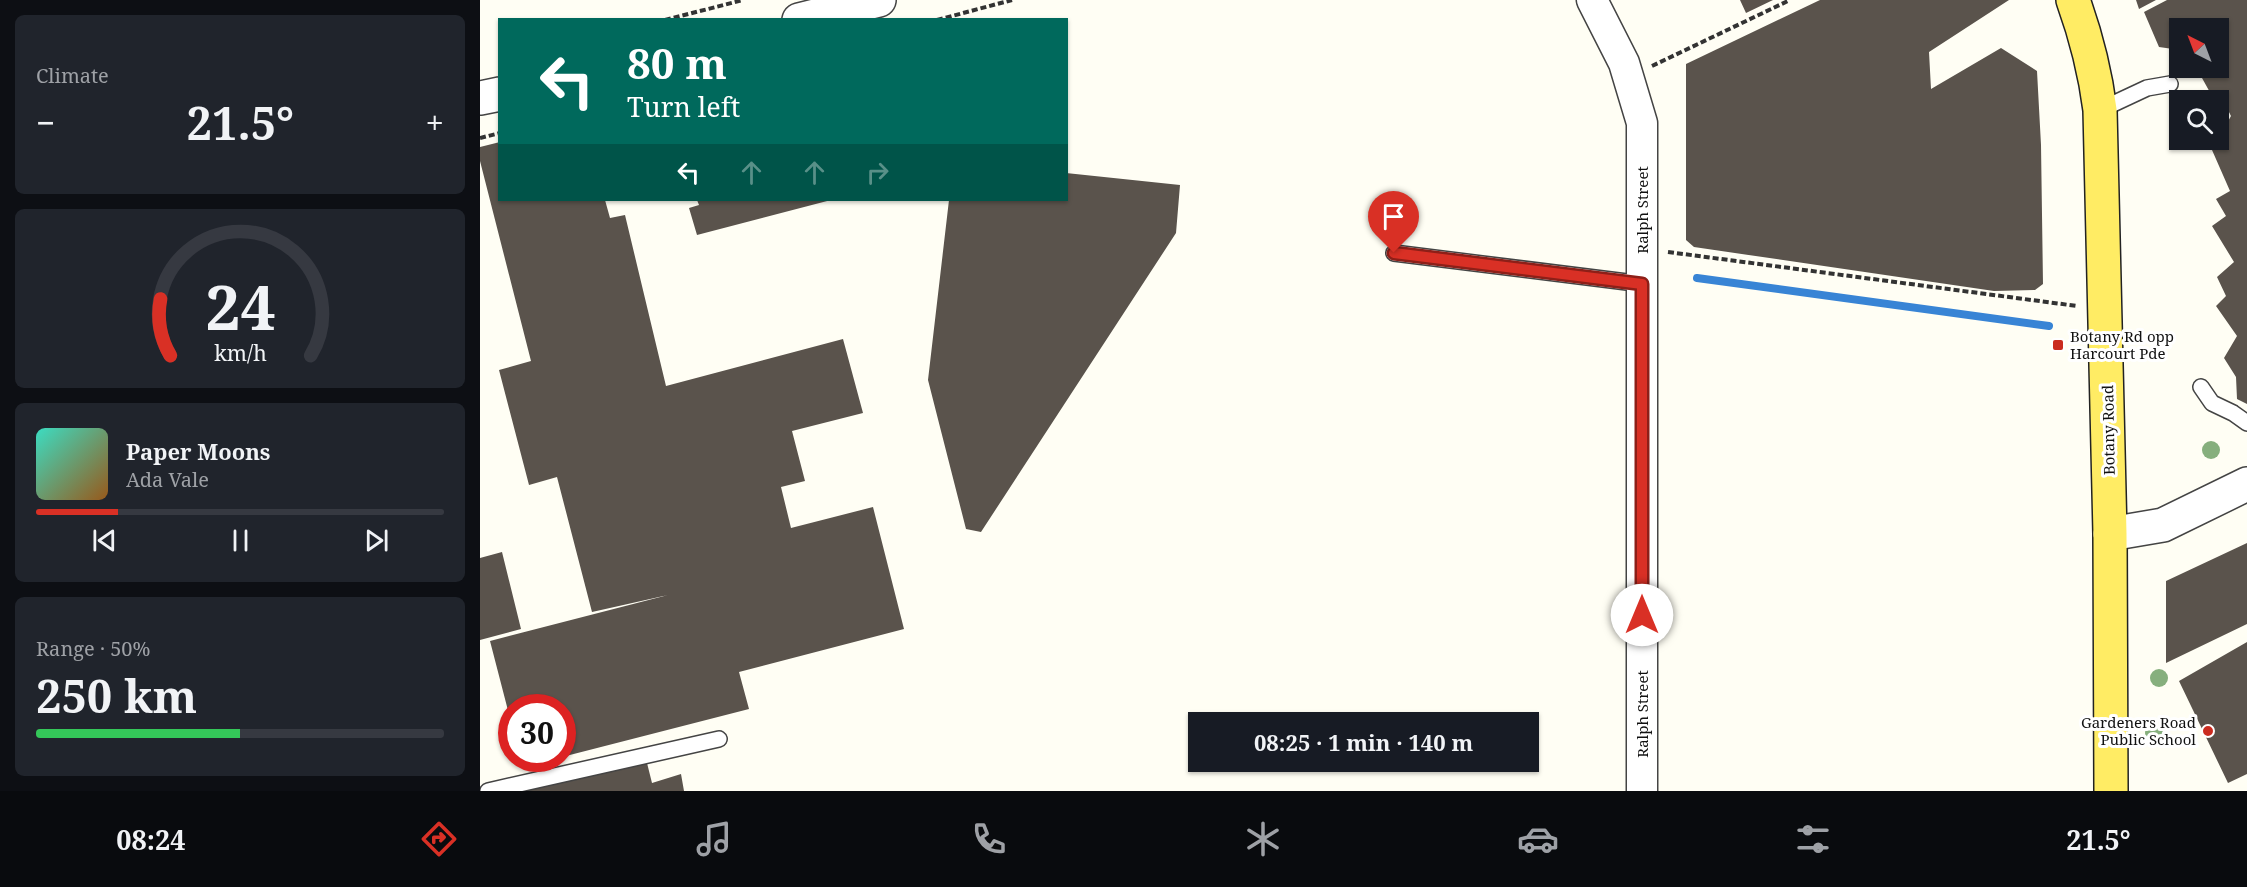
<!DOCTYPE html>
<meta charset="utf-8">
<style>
:root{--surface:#171b24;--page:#20242c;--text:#f1f3f6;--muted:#9ea1a6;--line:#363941;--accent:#d93025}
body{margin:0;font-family:"Noto Serif",serif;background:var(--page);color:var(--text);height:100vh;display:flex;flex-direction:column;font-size:22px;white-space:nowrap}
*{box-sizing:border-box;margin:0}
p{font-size:20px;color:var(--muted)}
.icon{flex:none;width:33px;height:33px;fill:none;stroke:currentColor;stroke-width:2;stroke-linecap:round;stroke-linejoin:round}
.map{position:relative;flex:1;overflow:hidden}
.drawer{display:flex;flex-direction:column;gap:15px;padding:15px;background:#0d0f14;width:480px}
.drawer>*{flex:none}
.hud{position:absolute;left:18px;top:18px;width:570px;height:183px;border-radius:0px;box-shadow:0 2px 4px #0004;background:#00695c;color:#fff;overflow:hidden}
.needle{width:39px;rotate:318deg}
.tools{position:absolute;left:1689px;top:18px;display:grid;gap:12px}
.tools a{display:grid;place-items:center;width:60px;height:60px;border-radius:0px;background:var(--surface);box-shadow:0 2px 4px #0004;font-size:30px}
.speed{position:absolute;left:18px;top:694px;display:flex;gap:12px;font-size:30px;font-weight:700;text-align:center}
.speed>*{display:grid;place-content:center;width:78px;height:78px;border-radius:50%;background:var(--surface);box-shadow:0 2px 4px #0004;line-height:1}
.speed .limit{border:9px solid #d22;background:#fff;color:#111}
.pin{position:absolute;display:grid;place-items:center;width:51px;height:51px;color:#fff;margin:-62px -26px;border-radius:50% 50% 50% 0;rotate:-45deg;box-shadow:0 0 6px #0007}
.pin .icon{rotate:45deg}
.me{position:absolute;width:66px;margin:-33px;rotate:0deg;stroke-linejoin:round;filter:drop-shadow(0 0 4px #0008)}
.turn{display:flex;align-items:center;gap:21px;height:126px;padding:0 30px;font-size:27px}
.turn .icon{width:78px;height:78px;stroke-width:2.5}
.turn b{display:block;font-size:42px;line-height:51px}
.lanes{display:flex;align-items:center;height:57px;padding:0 30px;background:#0003;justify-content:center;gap:30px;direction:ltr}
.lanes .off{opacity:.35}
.big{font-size:45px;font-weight:700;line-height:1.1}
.drawer .widget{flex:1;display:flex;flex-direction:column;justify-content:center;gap:9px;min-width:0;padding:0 21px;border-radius:9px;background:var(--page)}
.drawer .dial{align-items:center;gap:0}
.dial svg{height:156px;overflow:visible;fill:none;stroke:var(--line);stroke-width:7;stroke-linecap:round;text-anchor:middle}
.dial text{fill:var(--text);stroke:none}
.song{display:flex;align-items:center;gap:18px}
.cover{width:72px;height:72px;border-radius:9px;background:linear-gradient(135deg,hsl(170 70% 55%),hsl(30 70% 35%))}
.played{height:6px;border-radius:3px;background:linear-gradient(90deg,var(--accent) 20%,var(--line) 20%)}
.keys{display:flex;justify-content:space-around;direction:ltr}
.heat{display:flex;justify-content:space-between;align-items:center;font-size:33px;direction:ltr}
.charge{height:9px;border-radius:4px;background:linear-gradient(90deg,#34c759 50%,var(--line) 0)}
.trip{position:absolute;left:708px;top:712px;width:351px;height:60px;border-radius:0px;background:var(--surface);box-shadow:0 2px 4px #0004;font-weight:700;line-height:60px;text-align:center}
.tab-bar{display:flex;height:96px;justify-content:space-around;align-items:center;background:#090b0e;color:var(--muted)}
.tab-bar .icon{width:42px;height:42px}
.tab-bar .selected{color:var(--accent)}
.tab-bar b{font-size:27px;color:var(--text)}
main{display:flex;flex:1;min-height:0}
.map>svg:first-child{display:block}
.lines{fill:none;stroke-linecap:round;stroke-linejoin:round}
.stream{stroke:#3884d5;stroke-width:8}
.building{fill:#5a534c}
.service-casing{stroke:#444;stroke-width:18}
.minor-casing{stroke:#444;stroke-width:33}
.tertiary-casing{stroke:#444;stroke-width:36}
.primary-casing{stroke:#222;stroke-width:36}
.path{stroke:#333;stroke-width:4;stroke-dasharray:6 3;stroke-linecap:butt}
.service{stroke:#fff;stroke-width:15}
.minor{stroke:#fff;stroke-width:30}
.tertiary{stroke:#fff;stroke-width:33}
.primary{stroke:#ffec64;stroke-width:33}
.tree{fill:#86af7d}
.route-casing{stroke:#8d1f18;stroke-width:15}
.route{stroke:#d93025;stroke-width:10}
.poi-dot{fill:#ca2b1f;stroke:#fff;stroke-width:2}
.labels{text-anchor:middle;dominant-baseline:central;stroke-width:6;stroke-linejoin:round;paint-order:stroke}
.street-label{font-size:15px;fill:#111;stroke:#fff}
.poi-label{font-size:15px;fill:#111;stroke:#fff;text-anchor:start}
</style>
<main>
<section class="drawer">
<div class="widget"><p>Climate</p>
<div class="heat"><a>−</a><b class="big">21.5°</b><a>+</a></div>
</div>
<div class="widget dial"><svg viewBox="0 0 100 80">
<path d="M14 69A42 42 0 1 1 86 69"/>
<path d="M14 69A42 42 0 0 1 9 40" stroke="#d93025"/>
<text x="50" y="56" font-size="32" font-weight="700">24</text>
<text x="50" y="72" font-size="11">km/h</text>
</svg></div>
<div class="widget">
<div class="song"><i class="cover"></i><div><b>Paper Moons</b><p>Ada Vale</p></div></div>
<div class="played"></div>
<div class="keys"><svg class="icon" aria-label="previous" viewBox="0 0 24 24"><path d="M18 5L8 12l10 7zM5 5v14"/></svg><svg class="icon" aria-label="pause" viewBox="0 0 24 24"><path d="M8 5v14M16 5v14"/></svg><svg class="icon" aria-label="next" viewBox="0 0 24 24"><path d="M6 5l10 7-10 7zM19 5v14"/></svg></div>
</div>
<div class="widget"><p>Range · 50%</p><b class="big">250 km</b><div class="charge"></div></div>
</section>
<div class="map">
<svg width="1767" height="791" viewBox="0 0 1767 791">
<rect width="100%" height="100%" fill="#fffef4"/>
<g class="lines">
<!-- stream -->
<path class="stream" d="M 1217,278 L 1569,326"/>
</g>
<!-- building -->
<path class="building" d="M 1260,0 L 1293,0 L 1266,13 Z
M 1340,0 L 1529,0 L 1449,52 L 1451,89 L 1521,48 L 1557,71 L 1561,145 L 1563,284 L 1555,290 L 1514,291 L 1214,247 L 1206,240 L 1206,64 Z
M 1656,0 L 1676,0 L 1659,9 Z
M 1687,0 L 1767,0 L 1767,404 L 1757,399 L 1756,377 L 1744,358 L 1757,336 L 1736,306 L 1746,296 L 1737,277 L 1754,262 L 1732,226 L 1746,216 L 1736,199 L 1750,191 L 1732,150 L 1751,116 L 1744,102 L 1732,96 L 1722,78 L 1727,68 L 1738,68 L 1738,28 L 1700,28 L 1700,50 L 1679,47 L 1664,12 Z
M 20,142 L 20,200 L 125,200 L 130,218 L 145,215 L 186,386 L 363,339 L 383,413 L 312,431 L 325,481 L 301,487 L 311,528 L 393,507 L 424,629 L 259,672 L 269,709 L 82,757 L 82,708 L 32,708 L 31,722 L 10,641 L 188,595 L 112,612 L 77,477 L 49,485 L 19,370 L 51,361 L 0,161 L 0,147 Z
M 586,173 L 700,185 L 696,233 L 501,532 L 486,529 L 448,380 L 469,200 L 586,200 Z
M 217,200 L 351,200 L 217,235 L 209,208 L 219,205 Z
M 1767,543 L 1767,624 L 1686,663 L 1686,581 Z
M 22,552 L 41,629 L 0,640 L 0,558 Z
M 1767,642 L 1767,774 L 1748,783 L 1699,681 Z
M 40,759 L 71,759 L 71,760 L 42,767 Z
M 167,763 L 172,783 L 201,774 L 204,791 L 33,791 L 104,772 L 105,777 Z"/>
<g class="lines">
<!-- service casing -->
<g class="service-casing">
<path id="service" d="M 1620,110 L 1667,88 L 1690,84
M 914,253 L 1163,284
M 1721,387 L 1732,403 L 1753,413 L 1767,423
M 8,791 L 239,739"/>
</g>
<!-- minor casing -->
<g class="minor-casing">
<path id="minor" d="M 1112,0 L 1144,63 L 1162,123 L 1162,791"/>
</g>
<!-- tertiary casing -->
<g class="tertiary-casing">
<path id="tertiary" d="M 319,20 L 399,0
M 0,98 L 20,94
M 1630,534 L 1683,525 L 1767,484"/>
</g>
<!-- primary casing -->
<g class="primary-casing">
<path id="primary" d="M 1593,0 C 1606,36 1615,71 1620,110 L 1630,534 L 1631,791"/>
</g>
<!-- path -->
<path class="path" d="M 185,20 L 263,0
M 457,20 L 532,0
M 1172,66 L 1310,0
M 0,138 L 20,133
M 1188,252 L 1597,306"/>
<!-- service -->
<use href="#service" class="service"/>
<!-- minor -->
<use href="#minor" class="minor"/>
<!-- tertiary -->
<use href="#tertiary" class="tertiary"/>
<!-- primary -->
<use href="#primary" class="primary"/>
</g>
<!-- trees -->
<g class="tree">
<circle cx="1731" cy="450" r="9"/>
<circle cx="1679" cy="678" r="9"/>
<circle cx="1674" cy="733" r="9"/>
</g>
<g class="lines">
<!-- route casing -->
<g class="route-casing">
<path id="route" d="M 914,253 L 1162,284 L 1162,615"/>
</g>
<!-- route -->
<use href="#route" class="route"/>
</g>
<!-- markers -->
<g class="poi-dot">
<rect x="1572" y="339" width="12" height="12" rx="3"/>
<circle cx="1728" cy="731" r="6"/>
</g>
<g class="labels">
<!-- street labels -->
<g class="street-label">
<text transform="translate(1162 210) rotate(-90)">Ralph Street</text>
<text transform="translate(1628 430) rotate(-91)">Botany Road</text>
<text transform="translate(1162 714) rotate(-90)">Ralph Street</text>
</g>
<!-- poi labels -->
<g class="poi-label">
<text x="1590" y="336">Botany Rd opp<tspan x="1590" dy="17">Harcourt Pde</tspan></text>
<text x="1716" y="722" text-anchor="end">Gardeners Road<tspan x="1716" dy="17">Public School</tspan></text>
</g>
</g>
</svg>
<div class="tools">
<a><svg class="needle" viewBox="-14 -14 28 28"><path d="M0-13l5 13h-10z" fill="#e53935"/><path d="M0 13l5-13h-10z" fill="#9ea1a6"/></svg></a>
<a><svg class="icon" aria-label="search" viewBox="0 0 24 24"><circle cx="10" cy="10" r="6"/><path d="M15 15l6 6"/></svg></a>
</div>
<div class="speed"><div class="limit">30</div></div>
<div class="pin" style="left:914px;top:253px;background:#d93025"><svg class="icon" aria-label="arrive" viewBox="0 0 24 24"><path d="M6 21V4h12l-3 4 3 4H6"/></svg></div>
<svg class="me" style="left:1162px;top:615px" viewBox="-20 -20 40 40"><circle r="19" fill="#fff"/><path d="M0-13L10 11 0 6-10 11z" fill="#d93025"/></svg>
<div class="trip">08:25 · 1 min · 140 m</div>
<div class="hud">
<div class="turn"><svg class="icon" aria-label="left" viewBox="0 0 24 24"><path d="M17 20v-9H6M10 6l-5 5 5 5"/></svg><div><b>80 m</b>Turn left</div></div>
<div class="lanes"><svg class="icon" aria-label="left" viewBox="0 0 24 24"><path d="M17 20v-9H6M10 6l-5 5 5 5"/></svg><svg class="icon off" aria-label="ahead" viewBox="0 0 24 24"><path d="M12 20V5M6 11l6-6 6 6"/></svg><svg class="icon off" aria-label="ahead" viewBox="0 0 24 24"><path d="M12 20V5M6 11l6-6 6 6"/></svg><svg class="icon off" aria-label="right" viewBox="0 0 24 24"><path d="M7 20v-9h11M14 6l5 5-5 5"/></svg></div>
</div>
</div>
</main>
<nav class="tab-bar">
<b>08:24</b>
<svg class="icon selected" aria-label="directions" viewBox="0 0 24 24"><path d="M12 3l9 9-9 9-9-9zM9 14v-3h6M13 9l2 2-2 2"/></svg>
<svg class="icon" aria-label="music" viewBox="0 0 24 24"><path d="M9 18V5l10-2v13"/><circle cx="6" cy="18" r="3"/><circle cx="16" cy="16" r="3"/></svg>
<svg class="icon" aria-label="phone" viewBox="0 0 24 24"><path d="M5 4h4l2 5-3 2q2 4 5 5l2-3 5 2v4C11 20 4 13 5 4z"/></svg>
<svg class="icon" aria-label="climate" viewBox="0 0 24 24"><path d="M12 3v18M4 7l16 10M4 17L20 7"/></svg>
<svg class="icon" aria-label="car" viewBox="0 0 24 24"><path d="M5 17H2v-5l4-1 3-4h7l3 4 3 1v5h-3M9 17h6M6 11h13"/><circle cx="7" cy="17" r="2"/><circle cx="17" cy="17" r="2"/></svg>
<svg class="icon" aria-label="filters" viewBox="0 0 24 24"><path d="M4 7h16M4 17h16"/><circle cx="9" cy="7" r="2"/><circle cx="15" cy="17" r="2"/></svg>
<b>21.5°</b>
</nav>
